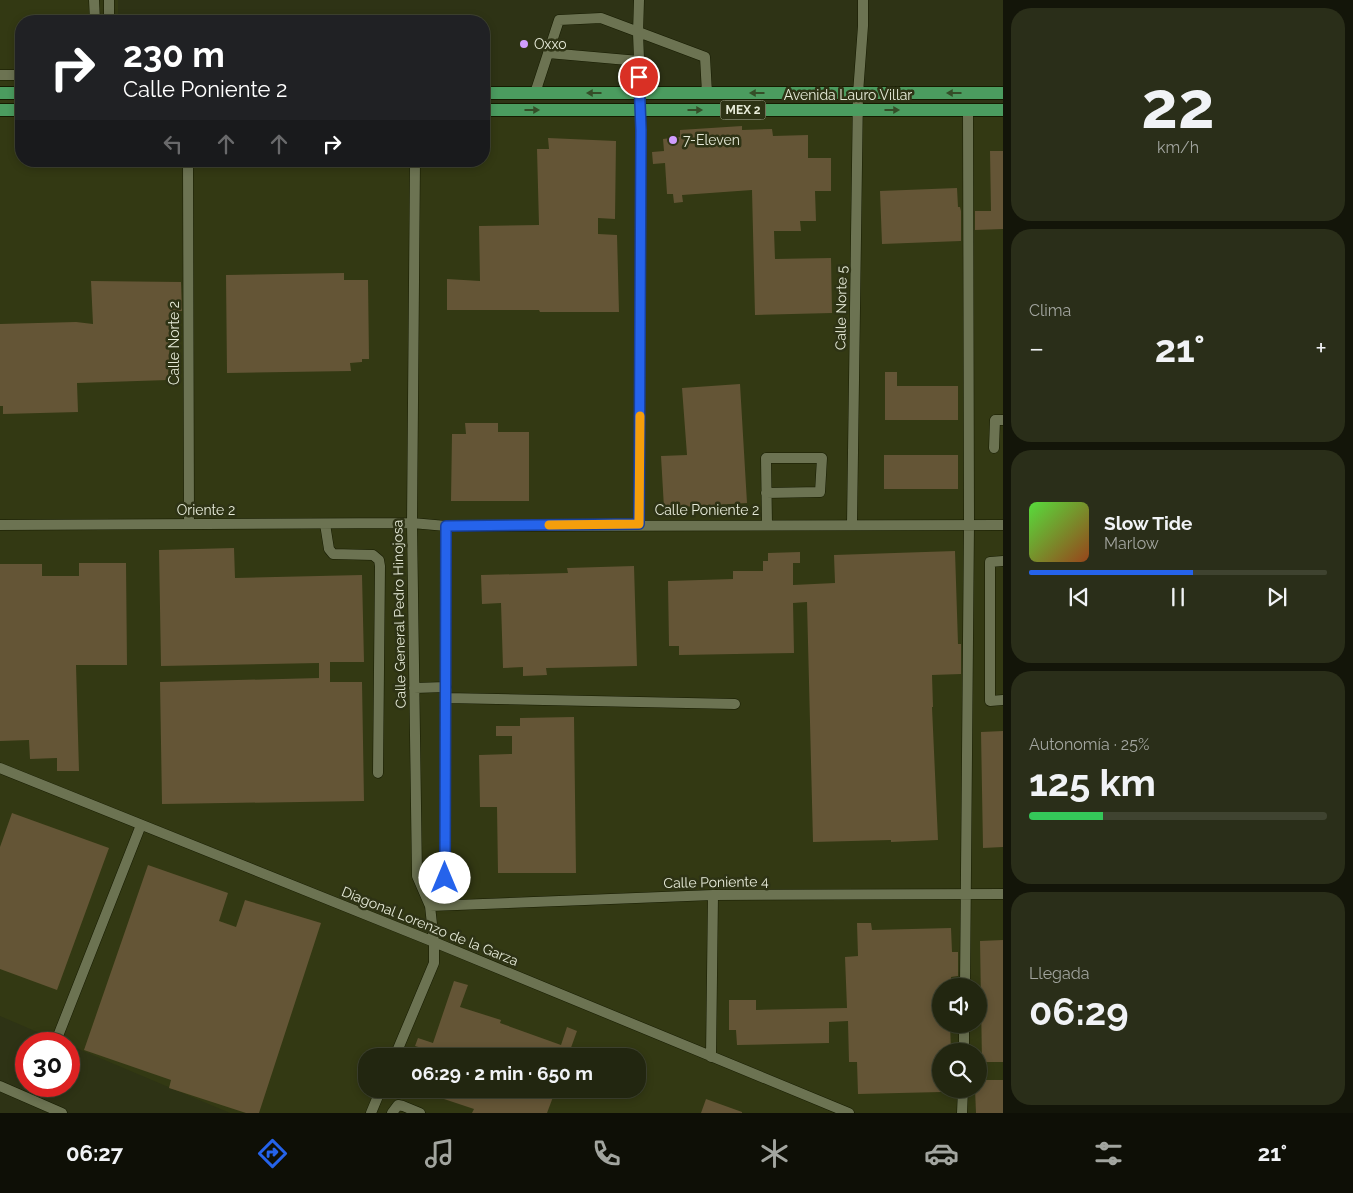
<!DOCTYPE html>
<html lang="es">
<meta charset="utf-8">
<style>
:root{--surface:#222610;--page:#2a2e19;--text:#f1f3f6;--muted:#a2a59f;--line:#3f4330;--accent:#2563eb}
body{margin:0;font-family:Raleway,sans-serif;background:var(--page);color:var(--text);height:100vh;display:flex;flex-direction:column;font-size:19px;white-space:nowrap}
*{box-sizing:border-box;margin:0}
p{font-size:16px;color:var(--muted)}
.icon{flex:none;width:28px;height:28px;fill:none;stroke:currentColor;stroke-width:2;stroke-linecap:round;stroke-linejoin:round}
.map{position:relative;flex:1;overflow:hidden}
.sheet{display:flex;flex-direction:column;gap:8px;padding:8px;background:#131509;width:350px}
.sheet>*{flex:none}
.top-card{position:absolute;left:15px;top:15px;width:475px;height:152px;border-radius:20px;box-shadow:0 2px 8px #0003,0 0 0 1px var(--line);background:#202124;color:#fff;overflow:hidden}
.tools{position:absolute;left:932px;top:978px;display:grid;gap:10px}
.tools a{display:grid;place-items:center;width:55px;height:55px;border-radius:50%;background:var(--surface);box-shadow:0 2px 8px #0003,0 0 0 1px var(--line);font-size:25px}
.speed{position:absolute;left:15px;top:1032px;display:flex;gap:10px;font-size:25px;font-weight:700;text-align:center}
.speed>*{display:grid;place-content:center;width:65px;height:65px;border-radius:50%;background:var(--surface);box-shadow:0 2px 8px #0003,0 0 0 1px var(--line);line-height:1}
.speed .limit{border:8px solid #d22;background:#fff;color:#111}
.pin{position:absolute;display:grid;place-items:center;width:42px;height:42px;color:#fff;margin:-21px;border:2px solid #fff;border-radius:50%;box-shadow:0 1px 5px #0007}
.me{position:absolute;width:55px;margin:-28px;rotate:0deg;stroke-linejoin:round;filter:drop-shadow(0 0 4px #0008)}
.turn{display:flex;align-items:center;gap:18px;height:105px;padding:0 25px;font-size:22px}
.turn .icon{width:65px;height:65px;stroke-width:2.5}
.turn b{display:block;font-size:35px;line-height:42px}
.lanes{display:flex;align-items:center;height:48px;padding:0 25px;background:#0003;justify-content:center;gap:25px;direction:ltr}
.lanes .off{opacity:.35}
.big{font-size:38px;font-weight:700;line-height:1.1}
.sheet .tile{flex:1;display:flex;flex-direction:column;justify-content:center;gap:8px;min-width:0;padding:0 18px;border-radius:20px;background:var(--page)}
.sheet .dial{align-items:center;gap:0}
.dial b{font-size:65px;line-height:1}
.song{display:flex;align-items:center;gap:15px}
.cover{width:60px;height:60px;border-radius:8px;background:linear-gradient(135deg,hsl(110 70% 55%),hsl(20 70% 35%))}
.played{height:5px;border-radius:2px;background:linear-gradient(90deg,var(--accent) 55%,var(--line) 55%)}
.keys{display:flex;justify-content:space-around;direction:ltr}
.heat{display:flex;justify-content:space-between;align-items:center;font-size:28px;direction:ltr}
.charge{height:8px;border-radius:4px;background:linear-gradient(90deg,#34c759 25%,var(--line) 0)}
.trip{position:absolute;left:358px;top:1048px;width:288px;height:50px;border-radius:20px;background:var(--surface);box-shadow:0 2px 8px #0003,0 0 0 1px var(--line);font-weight:700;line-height:50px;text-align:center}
.tab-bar{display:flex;height:80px;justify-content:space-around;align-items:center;background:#0e0f06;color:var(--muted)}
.tab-bar .icon{width:35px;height:35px}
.tab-bar .current{color:var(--accent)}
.tab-bar b{font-size:22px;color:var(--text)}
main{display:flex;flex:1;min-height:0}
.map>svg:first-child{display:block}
.built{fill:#333913;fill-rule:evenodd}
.building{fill:#645536}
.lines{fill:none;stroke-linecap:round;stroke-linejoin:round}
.minor-casing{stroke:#161b00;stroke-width:11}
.major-casing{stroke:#161b00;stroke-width:14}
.minor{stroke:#6c7352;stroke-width:10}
.major{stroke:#4b9c5f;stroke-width:12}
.oneway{fill:#354d28}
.route-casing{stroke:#184099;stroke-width:12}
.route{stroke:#2563eb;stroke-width:9}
.slow{stroke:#f59e0b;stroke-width:9}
.poi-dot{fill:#d09dfe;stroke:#2e3315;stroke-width:2}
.labels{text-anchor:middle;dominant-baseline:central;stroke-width:5;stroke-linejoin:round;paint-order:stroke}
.shield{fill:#2e3315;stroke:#b0b49e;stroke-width:1}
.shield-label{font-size:12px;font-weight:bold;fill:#e7ebd9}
.poi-label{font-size:14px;fill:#e7ebd9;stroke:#2e3315;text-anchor:start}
.street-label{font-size:14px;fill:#e7ebd9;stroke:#2e3315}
</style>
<main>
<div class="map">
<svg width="1003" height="1113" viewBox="0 0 1003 1113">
<rect width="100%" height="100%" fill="#2e3315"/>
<!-- built -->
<path class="built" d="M 0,0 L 118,0 L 118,21 L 21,21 L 21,161 L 484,161 L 484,113 L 1003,117 L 1003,1113 L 230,1113 L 69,1045 L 69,1044 L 65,1044 L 0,1016 ZM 941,986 L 979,986 L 979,1024 L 941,1024 ZM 941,1051 L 979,1051 L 979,1089 L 941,1089 ZM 366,1056 L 636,1056 L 636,1089 L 366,1089 Z"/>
<!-- building -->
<path class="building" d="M 742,126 L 742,130 L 772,129 L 773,136 L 808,135 L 808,158 L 831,158 L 831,191 L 815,191 L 816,221 L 800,221 L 801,231 L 774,231 L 775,259 L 831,258 L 832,313 L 755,315 L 752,190 L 682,195 L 683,202 L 674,203 L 673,194 L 667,194 L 665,163 L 653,164 L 652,152 L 664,151 L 663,139 L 680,137 L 680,130 Z
M 548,138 L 616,141 L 615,219 L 598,218 L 598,234 L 617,235 L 619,312 L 540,312 L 539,310 L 447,310 L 447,279 L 480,281 L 479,226 L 539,225 L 537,149 L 549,149 Z
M 990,151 L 1003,151 L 1003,229 L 975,230 L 975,211 L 991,211 Z
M 957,188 L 958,207 L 960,207 L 961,211 L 961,241 L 882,244 L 880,191 Z
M 344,273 L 344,280 L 368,280 L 369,359 L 362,359 L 362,362 L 350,363 L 351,371 L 227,373 L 226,275 Z
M 91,281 L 181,282 L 182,311 L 171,311 L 168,380 L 77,383 L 78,412 L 3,414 L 3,406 L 0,406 L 0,324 L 76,322 L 93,324 Z
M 885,372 L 897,372 L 897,386 L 958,386 L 958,420 L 885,420 Z
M 740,384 L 747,503 L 664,508 L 661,456 L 687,455 L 682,388 Z
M 465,423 L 498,423 L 498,432 L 529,432 L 529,501 L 451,501 L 452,434 L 466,434 Z
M 884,455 L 958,455 L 958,489 L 884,489 Z
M 234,548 L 235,578 L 362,575 L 364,662 L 330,662 L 330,682 L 362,682 L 364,801 L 162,804 L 160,682 L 319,678 L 319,663 L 161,666 L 159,550 Z
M 955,551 L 958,644 L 961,644 L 961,674 L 932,675 L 933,707 L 932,707 L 938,840 L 891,842 L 891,840 L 813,842 L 807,602 L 793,603 L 794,653 L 679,655 L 679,646 L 669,646 L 668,581 L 733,579 L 733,571 L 763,571 L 763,561 L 768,561 L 768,553 L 800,552 L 800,563 L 793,563 L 793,585 L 835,583 L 834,555 Z
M 79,563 L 126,563 L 127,665 L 76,665 L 79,771 L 57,771 L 57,758 L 30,759 L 29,740 L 0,741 L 0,564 L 42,564 L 42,576 L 79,576 Z
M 634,566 L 637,666 L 546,668 L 547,675 L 523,676 L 523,667 L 503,668 L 501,603 L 482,604 L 481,575 L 568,573 L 567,568 Z
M 574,717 L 576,873 L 498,873 L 497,807 L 480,807 L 479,755 L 512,754 L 512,736 L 496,736 L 496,726 L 520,726 L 520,718 Z
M 1003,731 L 1003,847 L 983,848 L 981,732 Z
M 12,813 L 109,848 L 57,990 L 0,969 L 0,847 Z
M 148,865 L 228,893 L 219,921 L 236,927 L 245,900 L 321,923 L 259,1113 L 246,1113 L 169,1088 L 171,1080 L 84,1050 Z
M 857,923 L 871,923 L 872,930 L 951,928 L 952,952 L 958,952 L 958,976 L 951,977 L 951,986 L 941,986 L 941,1024 L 950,1024 L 951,1051 L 941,1051 L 941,1092 L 858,1094 L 857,1062 L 849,1062 L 848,1021 L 829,1022 L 829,1043 L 737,1045 L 736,1030 L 729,1030 L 729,1000 L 756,1000 L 756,1010 L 847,1008 L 845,957 L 858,956 Z
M 1003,940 L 1003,1062 L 982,1062 L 980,941 Z
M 454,981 L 468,985 L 460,1007 L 501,1020 L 500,1023 L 561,1045 L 567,1027 L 577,1031 L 568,1056 L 423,1056 L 425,1049 L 415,1046 L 418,1038 L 433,1043 Z
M 979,1080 L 1003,1080 L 1003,1113 L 976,1113 L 975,1089 L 979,1089 Z
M 417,1089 L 556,1089 L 547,1113 L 472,1113 L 474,1109 L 417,1090 Z
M 706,1099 L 742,1112 L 742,1113 L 701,1113 Z"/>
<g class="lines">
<!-- minor casing -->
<g class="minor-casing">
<path id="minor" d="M 94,0 L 95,21
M 109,0 L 109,21
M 639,0 L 638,33 L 641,111 L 639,524
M 548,53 L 639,61
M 0,75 L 21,75
M 535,93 L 559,20 L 601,18 L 705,57 L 707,93
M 188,161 L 189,524
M 994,448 L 995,420 L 1003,420
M 766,493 L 820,492 L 822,458 L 766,458 L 767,524
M 325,524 L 329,549 L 333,554 L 373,555 L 379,560 L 380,566 L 378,773
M 852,524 L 858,93 L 863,26 L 863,0
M 0,525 L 412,523 L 446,526 L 1003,525
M 1003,561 L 990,562 L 990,701 L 1003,700
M 414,688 L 446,687
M 446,698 L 735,704
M 0,768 L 434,942 L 849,1113
M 430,906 L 713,895 L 1003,894
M 430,906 L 445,878 L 446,526
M 965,986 L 969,524 L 968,110
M 58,1036 L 141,825
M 964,1051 L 964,1024
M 395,1056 L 434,963 L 434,942 L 430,906 L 417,876 L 412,523 L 415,161
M 711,1057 L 713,895
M 0,1086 L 62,1113
M 371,1113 L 381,1089
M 392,1113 L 398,1105 L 403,1106 L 420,1113
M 962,1113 L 963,1089"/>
</g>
<!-- major casing -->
<g class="major-casing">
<path id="major" d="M 0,93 L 21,93
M 484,93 L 1003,93
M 0,110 L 21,110
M 484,110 L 1003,110"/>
</g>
<!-- minor -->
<use href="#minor" class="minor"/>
<!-- major -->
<use href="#major" class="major"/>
</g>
<!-- one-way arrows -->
<defs><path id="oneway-solid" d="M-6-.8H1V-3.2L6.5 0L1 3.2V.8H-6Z" transform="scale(1.25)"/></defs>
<g class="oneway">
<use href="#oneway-solid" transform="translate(594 93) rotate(180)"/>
<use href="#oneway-solid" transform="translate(757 93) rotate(180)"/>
<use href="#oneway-solid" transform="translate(954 93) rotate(-180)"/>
<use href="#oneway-solid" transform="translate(532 110)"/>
<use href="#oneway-solid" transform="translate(695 110)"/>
<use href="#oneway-solid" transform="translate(892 110)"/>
</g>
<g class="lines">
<!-- route casing -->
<g class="route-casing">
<path id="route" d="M 445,878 L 446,526 L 639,524 L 641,130 L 639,77"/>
</g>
<!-- route -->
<use href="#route" class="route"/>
<!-- slow -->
<path class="slow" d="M 549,525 L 639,524 L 640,416"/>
</g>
<!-- markers -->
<g class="poi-dot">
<circle cx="524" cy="44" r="5"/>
<circle cx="673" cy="140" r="5"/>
</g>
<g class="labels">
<!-- shield labels -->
<rect class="shield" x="720.5" y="100.5" width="45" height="19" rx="4"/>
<g class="shield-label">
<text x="743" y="110">MEX 2</text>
</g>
<!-- poi labels -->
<g class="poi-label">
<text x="534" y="44">Oxxo</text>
<text x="683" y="140">7-Eleven</text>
</g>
<!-- street labels -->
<g class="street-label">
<text x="848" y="95">Avenida Lauro Villar</text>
<text transform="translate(841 308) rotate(-89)">Calle Norte 5</text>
<text transform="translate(174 343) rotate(-90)">Calle Norte 2</text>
<text x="206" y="510">Oriente 2</text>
<text x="707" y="510">Calle Poniente 2</text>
<text transform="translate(399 614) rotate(-91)">Calle General Pedro Hinojosa</text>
<text transform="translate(716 882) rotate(-1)">Calle Poniente 4</text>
<text transform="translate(430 926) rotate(22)">Diagonal Lorenzo de la Garza</text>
</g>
</g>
</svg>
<div class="tools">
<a><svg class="icon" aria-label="sound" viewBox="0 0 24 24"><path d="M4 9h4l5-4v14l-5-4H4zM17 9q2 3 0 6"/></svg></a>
<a><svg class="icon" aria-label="search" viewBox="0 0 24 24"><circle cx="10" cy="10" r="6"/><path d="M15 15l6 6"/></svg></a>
</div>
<div class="speed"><div class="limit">30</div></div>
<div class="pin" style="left:639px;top:77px;background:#d93025"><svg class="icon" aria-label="arrive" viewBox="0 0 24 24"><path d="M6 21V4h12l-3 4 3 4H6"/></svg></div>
<svg class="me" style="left:445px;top:878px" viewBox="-20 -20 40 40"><circle r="19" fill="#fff"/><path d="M0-13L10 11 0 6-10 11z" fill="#2563eb"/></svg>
<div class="trip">06:29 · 2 min · 650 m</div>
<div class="top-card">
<div class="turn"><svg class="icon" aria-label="right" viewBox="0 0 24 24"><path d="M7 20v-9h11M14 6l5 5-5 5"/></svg><div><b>230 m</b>Calle Poniente 2</div></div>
<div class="lanes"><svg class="icon off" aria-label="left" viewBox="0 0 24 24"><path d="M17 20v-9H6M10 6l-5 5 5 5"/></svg><svg class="icon off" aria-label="ahead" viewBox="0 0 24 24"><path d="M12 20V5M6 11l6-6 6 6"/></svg><svg class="icon off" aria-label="ahead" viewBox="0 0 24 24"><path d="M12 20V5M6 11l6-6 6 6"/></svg><svg class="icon" aria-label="right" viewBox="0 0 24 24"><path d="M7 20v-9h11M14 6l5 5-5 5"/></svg></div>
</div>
</div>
<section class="sheet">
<div class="tile dial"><b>22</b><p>km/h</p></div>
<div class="tile"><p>Clima</p>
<div class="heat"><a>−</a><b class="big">21°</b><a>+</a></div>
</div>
<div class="tile">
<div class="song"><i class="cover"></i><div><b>Slow Tide</b><p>Marlow</p></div></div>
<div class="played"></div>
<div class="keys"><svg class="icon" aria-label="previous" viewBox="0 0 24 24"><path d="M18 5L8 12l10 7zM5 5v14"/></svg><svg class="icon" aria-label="pause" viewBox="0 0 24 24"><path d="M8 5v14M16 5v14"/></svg><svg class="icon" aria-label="next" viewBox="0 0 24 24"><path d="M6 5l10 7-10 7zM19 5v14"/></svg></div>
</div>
<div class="tile"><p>Autonomía · 25%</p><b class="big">125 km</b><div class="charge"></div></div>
<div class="tile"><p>Llegada</p><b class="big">06:29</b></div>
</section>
</main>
<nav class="tab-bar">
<b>06:27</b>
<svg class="icon current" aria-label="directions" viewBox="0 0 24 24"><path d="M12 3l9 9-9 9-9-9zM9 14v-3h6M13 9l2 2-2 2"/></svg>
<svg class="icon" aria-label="music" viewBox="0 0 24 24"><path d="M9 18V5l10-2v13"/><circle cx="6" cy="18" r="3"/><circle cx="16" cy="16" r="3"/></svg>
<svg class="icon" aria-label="phone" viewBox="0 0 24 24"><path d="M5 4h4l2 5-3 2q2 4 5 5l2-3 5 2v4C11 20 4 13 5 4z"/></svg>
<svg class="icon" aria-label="climate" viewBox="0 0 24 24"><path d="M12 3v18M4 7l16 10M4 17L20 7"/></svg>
<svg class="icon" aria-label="car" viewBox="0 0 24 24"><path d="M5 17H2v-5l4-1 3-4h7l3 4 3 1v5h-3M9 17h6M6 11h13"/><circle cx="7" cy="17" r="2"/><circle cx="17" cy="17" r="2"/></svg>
<svg class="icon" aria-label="filters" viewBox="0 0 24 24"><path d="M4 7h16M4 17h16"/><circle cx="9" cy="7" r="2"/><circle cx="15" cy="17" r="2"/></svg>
<b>21°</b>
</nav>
